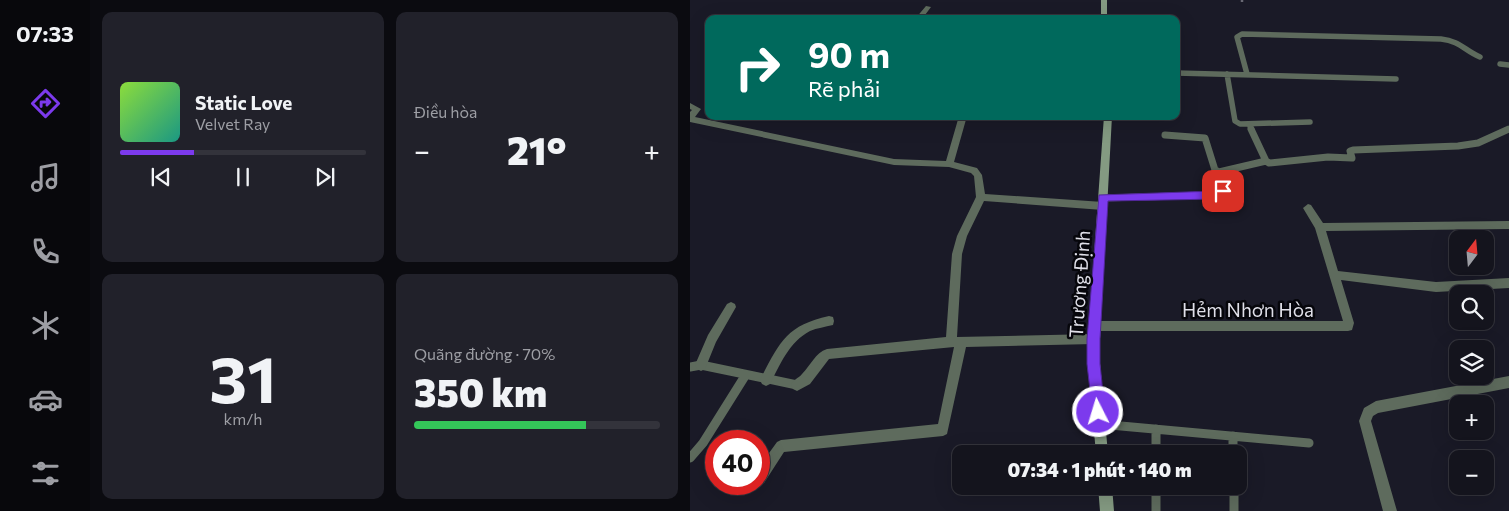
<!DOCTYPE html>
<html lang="vi">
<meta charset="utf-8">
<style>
:root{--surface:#14141d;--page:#21212a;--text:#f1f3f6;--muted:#9d9ea4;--line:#33333b;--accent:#7c3aed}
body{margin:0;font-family:Commissioner,sans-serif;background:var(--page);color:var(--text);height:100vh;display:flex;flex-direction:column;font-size:19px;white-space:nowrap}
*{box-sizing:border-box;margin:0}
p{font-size:16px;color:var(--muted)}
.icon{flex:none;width:28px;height:28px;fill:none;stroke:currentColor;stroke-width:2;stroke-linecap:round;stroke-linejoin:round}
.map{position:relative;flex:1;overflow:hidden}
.panel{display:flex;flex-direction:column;gap:12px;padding:12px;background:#0b0b10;width:600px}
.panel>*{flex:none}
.banner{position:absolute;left:15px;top:15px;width:475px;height:105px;border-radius:10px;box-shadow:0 5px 20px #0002,0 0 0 1px var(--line);background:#00695c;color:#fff;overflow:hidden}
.needle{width:32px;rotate:16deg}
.buttons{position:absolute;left:759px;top:230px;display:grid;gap:10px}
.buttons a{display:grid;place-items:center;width:45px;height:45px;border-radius:10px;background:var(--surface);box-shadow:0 5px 20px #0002,0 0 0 1px var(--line);font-size:25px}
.speed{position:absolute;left:15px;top:430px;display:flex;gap:10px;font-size:25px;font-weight:700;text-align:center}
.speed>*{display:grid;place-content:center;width:65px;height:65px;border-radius:50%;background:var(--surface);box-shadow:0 5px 20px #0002,0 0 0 1px var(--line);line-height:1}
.speed .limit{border:8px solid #d22;background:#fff;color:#111}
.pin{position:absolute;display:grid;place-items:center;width:42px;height:42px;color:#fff;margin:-21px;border-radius:10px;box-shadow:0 2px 8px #0006}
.me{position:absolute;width:55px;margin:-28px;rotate:355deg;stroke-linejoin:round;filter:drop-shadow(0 0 4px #0008)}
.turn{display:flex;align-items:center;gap:18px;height:105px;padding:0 20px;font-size:22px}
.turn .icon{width:65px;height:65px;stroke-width:2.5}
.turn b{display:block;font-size:35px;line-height:42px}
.big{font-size:38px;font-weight:800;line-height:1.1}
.panel .widget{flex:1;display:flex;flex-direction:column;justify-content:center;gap:8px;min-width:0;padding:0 18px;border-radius:10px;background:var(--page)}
.panel .dial{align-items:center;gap:0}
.dial b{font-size:65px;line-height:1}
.song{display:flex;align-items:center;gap:15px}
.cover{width:60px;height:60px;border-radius:8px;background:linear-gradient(135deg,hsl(90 70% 55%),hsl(170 70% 35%))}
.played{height:5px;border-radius:2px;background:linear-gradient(90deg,var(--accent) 30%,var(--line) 30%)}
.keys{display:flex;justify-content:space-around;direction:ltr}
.heat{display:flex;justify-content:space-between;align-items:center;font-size:28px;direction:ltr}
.charge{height:8px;border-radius:4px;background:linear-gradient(90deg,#34c759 70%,var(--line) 0)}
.panel .tiles{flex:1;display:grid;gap:12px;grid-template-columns:repeat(2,1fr)}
.trip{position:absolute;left:262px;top:445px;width:295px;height:50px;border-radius:10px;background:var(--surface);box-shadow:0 5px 20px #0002,0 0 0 1px var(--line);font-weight:800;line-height:50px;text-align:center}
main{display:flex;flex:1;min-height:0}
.tab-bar{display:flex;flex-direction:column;width:90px;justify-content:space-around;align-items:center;background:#08080c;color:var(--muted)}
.tab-bar .icon{width:35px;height:35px}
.tab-bar .current{color:var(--accent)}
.tab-bar b{font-size:22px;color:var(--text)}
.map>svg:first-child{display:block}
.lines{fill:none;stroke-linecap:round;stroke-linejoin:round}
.path{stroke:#696974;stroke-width:2.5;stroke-dasharray:2 2;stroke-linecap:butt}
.lane-far2{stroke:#5e6b5d;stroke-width:5.5}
.lane-far1{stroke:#5e6b5d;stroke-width:7}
.lane{stroke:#5e6b5d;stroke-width:9}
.street{fill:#5e6b5d;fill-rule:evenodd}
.secondary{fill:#849a82;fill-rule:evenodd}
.route{fill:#7c3aed;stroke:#51269a}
.labels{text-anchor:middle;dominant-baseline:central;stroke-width:5;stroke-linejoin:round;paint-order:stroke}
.street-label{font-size:19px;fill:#dfdfe8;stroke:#06060b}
</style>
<main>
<nav class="tab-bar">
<b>07:33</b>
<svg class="icon current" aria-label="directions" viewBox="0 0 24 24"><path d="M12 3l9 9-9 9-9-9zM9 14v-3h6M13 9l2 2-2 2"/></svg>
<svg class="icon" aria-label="music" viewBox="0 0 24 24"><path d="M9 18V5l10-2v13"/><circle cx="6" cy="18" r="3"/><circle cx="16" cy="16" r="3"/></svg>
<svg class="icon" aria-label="phone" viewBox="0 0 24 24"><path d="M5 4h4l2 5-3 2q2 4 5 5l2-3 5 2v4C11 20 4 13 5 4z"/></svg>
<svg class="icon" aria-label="climate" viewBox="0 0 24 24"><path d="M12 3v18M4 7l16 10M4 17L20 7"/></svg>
<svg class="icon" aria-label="car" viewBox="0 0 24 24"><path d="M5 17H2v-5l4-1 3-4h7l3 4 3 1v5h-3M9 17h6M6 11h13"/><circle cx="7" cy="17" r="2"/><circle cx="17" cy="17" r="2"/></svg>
<svg class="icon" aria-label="filters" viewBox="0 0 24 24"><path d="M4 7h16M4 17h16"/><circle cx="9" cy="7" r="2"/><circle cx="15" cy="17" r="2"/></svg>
</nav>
<section class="panel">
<div class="tiles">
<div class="widget">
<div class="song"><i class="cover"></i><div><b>Static Love</b><p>Velvet Ray</p></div></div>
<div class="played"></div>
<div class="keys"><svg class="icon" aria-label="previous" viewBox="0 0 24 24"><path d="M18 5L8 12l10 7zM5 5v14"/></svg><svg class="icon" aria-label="pause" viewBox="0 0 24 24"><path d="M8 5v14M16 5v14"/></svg><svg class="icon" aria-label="next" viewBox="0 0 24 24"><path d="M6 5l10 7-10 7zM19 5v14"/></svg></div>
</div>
<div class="widget"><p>Điều hòa</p>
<div class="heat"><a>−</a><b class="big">21°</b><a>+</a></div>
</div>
<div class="widget dial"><b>31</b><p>km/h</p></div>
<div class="widget"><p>Quãng đường · 70%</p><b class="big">350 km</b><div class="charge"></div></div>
</div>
</section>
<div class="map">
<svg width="819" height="511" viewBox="0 0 819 511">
<rect width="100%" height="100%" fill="#1a1a27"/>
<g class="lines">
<!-- path -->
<path class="path" d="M 552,0 L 552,2"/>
<!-- lane-far2 -->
<path class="lane-far2" d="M 810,64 L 819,65
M 486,73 L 706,79
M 537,74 L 545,121 L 550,124 L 620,122
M 557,74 L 547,37 L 552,34 L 751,39 C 770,41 774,50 790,57
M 559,124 L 562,130
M 816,130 L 819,129"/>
<!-- lane-far1 -->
<path class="lane-far1" d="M 561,129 L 576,161 L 579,163 L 638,157 L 662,158 L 660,151 L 663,150 L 768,146 L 788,143 L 819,129
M 475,135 L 515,138 L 525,170 L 529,172 L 576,161
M 413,198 L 528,195 L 533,191 L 529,172"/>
<!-- lane -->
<path class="lane" d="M 0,367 L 11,365 L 107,385
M 409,424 L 619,443
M 466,429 L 466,454
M 543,436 L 543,454
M 0,458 L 13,443 L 55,376
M 466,486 L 466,511
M 544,486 L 544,511"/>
<!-- street -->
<path class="street" d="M 236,6 L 241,7 L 232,19 L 225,19 Z
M 0,103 L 11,109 L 5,117 L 204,159 L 256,161 L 269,116 L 277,116 L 264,162 L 287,168 L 292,175 L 295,194 L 413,202 L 418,206 L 413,210 L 294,201 L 277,236 L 272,254 L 267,337 L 404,334 L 408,335 L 410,339 L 408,343 L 404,344 L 276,347 L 257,434 L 253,436 L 94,452 L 74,483 L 69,485 L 67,484 L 69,484 L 69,467 L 87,442 L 91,440 L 248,424 L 264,347 L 139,359 L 120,384 L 107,391 L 103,389 L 101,385 C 103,379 108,379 112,374 C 121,365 125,353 137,349 L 256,337 L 262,254 L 267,236 L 286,197 L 284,176 L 281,173 L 259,167 L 204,165 L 0,122 L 0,112 L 2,110 L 0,109 Z
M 618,204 L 621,205 L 633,223 L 819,221 L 819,229 L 636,231 L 648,271 L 746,282 L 819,278 L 819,288 L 746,292 L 651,280 L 664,323 L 662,330 L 658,331 L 404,331 L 400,330 L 398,326 L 400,322 L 404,321 L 653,321 L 625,228 L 613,208 Z
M 41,302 L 45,304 L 46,307 L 26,342 L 15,369 L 11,371 L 7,369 L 5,365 L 18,335 L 37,304 Z
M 139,316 L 143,317 L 144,321 L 143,325 C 135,327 127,328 120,331 C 99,342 90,365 80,384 L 76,386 L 72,384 L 70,380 L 72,376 C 90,341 98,325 139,316 Z
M 819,376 L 819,388 L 688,413 L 683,416 L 681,421 L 707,511 L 693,511 L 669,421 L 674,408 L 686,401 Z"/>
<!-- secondary -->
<path class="secondary" d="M 411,0 L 417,0 L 417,19 L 411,19 Z
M 414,116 L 422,116 L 410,339 L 410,363 L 418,454 L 406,454 L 398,363 L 398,339 Z
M 408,486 L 422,486 L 424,511 L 410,511 Z"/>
</g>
<!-- route -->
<path class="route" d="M 533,187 L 538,191 L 532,198 L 528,199 L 418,201 L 410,339 L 410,364 L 415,412 L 413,417 L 408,419 L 403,417 L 397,364 L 397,339 L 409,195 L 526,191 Z"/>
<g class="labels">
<!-- street labels -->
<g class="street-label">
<text transform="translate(389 284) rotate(-86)">Trương Định</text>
<text x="558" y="309">Hẻm Nhơn Hòa</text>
</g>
</g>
</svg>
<div class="buttons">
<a><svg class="needle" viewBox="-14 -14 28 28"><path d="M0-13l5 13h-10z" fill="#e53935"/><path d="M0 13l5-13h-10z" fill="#9d9ea4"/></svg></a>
<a><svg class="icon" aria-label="search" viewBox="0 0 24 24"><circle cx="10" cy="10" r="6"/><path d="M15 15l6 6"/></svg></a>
<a><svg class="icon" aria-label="layers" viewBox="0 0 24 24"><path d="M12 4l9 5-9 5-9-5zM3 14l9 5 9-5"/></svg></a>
<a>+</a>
<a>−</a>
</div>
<div class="speed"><div class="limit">40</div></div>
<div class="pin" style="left:533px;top:191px;background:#d93025"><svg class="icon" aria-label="arrive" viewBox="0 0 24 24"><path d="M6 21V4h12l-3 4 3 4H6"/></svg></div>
<svg class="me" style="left:408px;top:412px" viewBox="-20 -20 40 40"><circle r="17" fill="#7c3aed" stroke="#fff" stroke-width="3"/><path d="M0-11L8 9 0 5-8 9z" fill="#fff"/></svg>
<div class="trip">07:34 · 1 phút · 140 m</div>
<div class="banner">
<div class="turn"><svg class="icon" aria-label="right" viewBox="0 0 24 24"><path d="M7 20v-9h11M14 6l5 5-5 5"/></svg><div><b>90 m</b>Rẽ phải</div></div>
</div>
</div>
</main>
